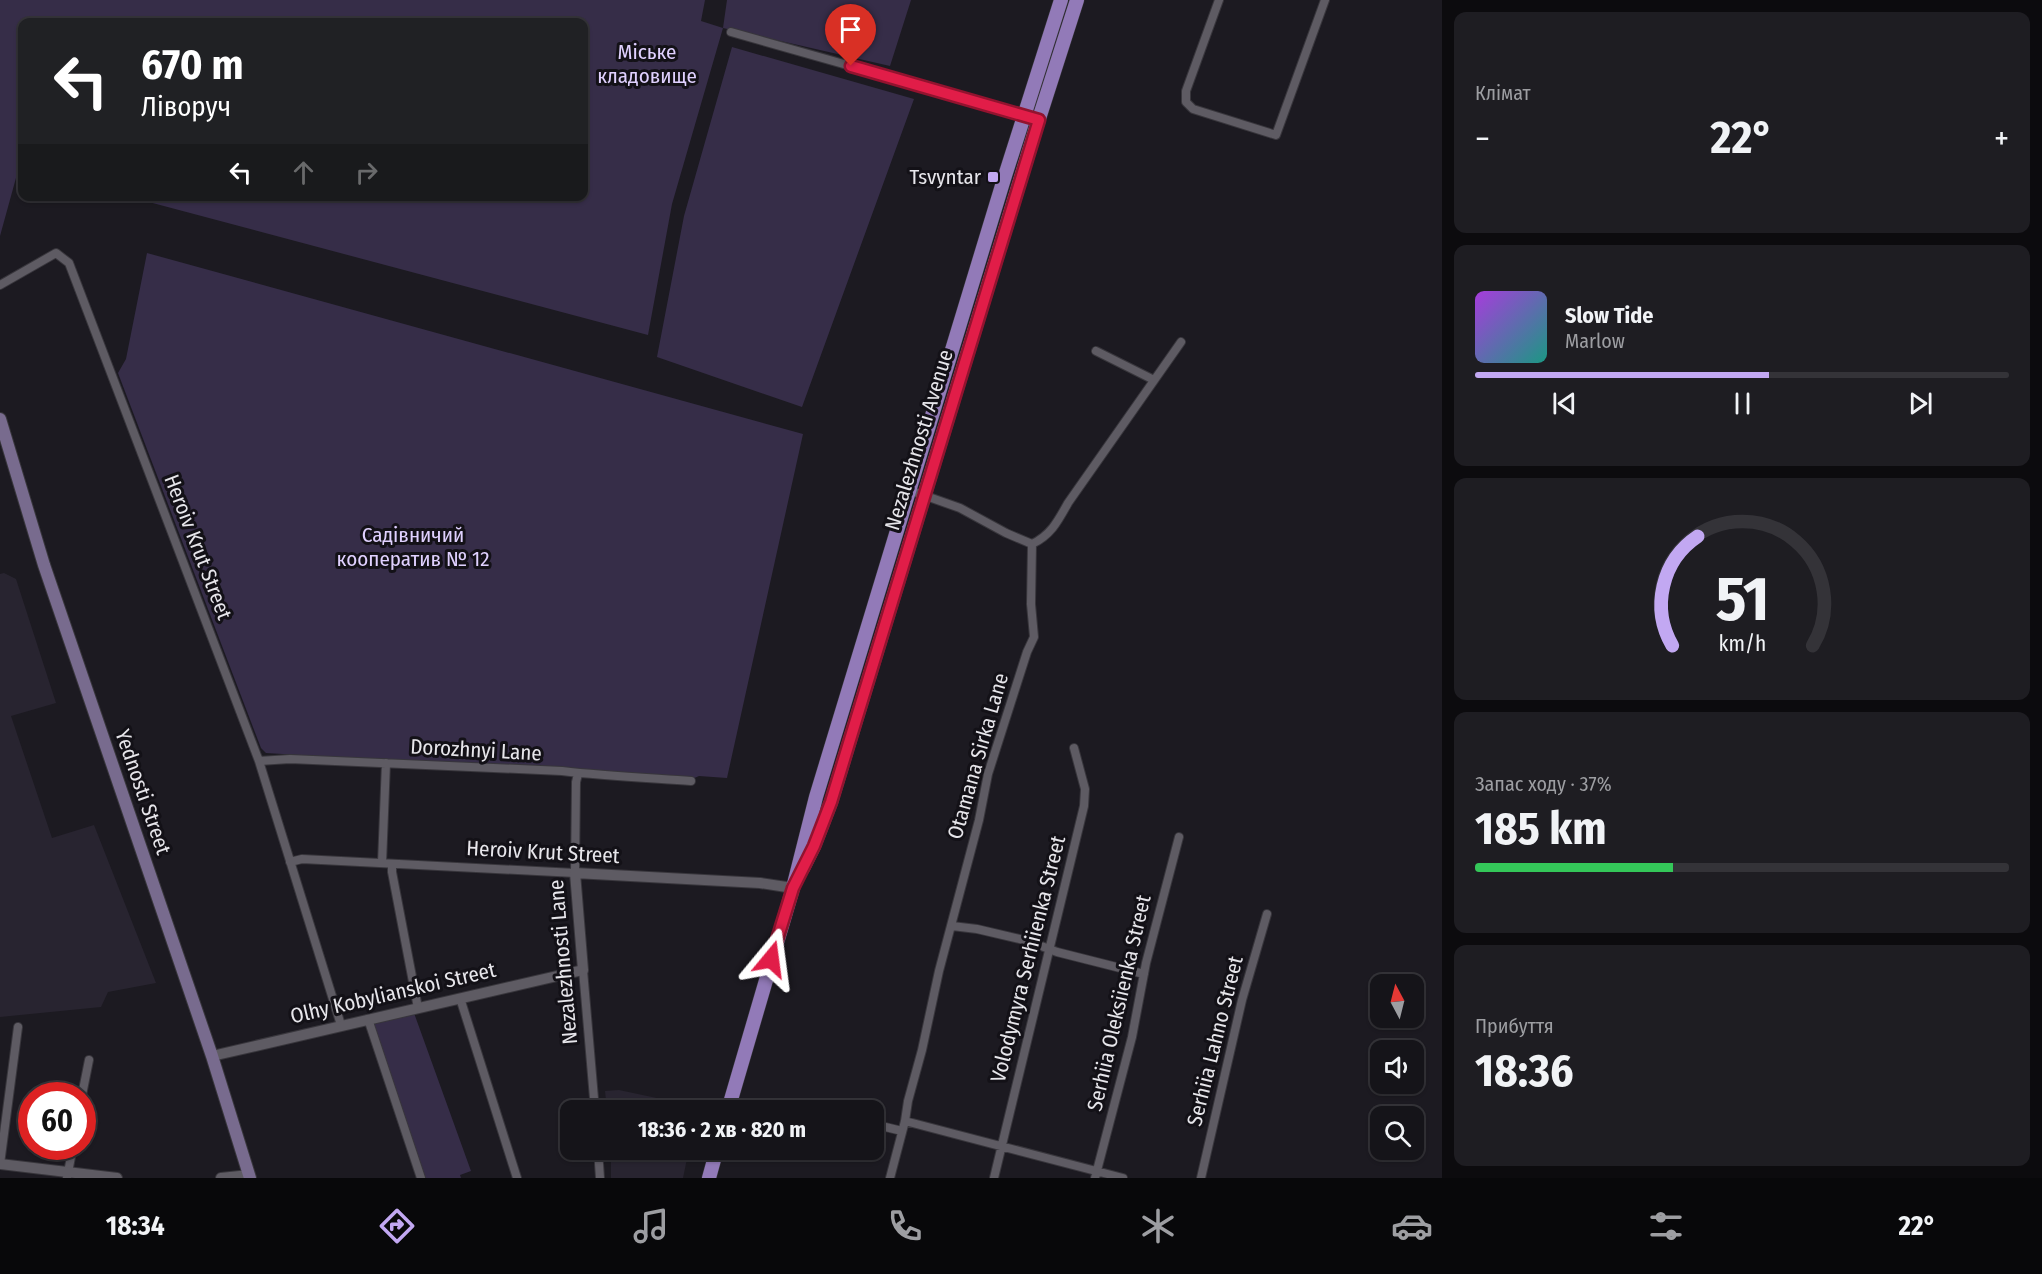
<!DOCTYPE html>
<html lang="uk">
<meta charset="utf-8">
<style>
:root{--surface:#151419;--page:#1e1d22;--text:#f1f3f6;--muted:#9d9ea2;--line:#343338;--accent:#c2a8f2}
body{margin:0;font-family:"Fira Sans Condensed",sans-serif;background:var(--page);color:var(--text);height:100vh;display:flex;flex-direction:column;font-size:22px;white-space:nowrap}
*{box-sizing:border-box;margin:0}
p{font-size:20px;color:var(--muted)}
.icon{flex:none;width:33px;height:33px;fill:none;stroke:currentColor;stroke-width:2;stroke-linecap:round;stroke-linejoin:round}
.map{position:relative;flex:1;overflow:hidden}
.side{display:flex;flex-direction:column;gap:12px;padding:12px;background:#0c0b0e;width:600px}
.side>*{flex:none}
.banner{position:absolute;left:18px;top:18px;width:570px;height:183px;border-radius:12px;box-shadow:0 2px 4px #0004,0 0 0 2px var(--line);background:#202124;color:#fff;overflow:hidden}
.needle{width:39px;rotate:353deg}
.controls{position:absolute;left:1370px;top:974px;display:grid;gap:12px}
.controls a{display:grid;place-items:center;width:54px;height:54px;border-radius:12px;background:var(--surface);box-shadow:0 2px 4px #0004,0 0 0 2px var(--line);font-size:30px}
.speed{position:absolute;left:18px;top:1082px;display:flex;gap:12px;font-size:30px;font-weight:700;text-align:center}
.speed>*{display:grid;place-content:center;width:78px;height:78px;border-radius:50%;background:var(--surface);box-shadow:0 2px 4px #0004,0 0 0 2px var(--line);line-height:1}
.speed .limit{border:9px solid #d22;background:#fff;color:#111}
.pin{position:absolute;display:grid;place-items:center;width:51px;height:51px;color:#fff;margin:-62px -26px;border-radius:50% 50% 50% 0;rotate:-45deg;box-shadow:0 0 6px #0007}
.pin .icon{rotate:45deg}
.me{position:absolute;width:66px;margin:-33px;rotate:16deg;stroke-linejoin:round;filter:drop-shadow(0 0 4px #0008)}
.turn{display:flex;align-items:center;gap:21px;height:126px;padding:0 24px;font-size:27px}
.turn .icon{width:78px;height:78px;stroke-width:2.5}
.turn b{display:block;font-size:42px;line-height:51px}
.lanes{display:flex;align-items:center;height:57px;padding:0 24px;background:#0003;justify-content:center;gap:30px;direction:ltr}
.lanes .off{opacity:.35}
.big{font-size:45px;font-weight:700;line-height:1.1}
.side .card{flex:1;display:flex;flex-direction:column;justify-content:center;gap:9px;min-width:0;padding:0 21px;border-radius:12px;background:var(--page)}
.side .dial{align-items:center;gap:0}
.dial svg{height:156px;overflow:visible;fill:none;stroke:var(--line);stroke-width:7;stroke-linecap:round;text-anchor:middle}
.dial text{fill:var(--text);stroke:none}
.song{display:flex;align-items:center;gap:18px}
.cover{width:72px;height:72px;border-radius:9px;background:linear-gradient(135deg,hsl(280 70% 55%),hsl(170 70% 35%))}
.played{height:6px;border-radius:3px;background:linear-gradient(90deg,var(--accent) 55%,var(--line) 55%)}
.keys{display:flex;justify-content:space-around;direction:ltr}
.heat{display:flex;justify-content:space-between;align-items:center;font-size:33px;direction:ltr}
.charge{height:9px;border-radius:4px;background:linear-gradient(90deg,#34c759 37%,var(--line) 0)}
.trip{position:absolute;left:560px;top:1100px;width:324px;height:60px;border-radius:12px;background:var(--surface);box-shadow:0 2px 4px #0004,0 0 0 2px var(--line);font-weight:700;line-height:60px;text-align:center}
.tabs{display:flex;height:96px;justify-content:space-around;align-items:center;background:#08080a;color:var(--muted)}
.tabs .icon{width:42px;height:42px}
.tabs .selected{color:var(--accent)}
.tabs b{font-size:27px;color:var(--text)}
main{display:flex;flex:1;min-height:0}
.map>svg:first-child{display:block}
.built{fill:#282430}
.green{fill:#362d48}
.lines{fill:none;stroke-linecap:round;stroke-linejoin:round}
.minor-casing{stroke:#38363c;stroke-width:10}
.tertiary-casing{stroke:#38363c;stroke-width:12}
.secondary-casing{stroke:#38363c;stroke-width:14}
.primary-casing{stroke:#38363c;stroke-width:15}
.minor{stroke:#5e5b63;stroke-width:8}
.tertiary{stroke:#5e5b63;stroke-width:10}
.secondary{stroke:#786b8e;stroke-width:12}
.primary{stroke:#927ab8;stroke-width:14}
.route-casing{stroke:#92132f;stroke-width:15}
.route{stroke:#e11d48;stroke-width:10}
.poi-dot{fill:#c2a8f2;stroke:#131117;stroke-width:2}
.labels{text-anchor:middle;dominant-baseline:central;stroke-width:6;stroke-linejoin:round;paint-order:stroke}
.park-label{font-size:21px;fill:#e0d1ff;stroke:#131117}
.poi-label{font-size:21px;fill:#e7e6eb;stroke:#131117;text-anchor:end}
.street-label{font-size:21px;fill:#e7e6eb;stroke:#131117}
</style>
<main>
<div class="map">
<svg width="1442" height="1178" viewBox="0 0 1442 1178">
<rect width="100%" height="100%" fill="#1c1a21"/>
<!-- built -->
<path class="built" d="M 4,573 L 16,579 L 56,703 L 11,716 L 52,838 L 94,825 L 156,983 L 108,992 L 101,1007 L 0,1017 L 0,574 Z
M 619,1090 L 699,1107 L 699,1110 L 607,1110 L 605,1091 Z
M 611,1149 L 689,1149 L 683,1178 L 611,1178 Z"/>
<!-- green -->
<path class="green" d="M 0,0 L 705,0 L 701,21 L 723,28 L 727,0 L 911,0 L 890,66 L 723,28 L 672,204 L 648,335 L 130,197 L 584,196 L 584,22 L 22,22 L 22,168 L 19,167 L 0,236 Z
M 732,47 L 914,99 L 802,407 L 657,357 L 684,216 Z
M 147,253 L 803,434 L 727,778 L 699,776 L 692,779 L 266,753 L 261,748 L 118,373 L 126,359 Z
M 414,1013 L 471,1171 L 460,1175 L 461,1178 L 423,1178 L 372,1024 Z"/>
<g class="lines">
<!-- minor casing -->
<g class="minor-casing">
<path id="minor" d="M 1219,0 L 1186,91 L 1186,102 L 1193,109 L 1276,135 L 1325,0
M 731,32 L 1027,116
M 0,285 L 56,253 L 69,263 L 259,761 L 341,1025
M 1096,351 L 1154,380
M 909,490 L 960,508 L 1006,533 L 1032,544
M 1032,544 C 1051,535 1058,521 1068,503 L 1181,342
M 259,761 L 290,759 L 562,771 C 604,776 648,778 691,781
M 290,862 L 302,859 L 575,873 L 576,782 L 578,774
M 382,863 L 386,763
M 392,864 L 392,872 L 418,1008
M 952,926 L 977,929 L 1028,941 L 1057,952 L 1144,974
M 583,970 L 595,1110
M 460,998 L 517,1178
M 368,1019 L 421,1178
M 82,1095 L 89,1060
M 905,1121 L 1123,1178
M 873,1124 L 902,1131
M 598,1149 L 600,1178
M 0,1164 L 18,1027
M 67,1178 L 73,1146
M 890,1178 L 905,1121 L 908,1101 L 922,1050 L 939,971 L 979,820 L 988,774 L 1027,652 L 1034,637 L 1031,604 L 1032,544
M 994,1178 L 1084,806 L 1085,789 L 1074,748
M 1095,1178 L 1132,1037 L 1146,963 L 1179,837
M 1201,1178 L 1242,1000 L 1267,914"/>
</g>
<!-- tertiary casing -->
<g class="tertiary-casing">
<path id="tertiary" d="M 212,1056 L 583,970 L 575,873 L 760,883 L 793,888
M 0,1164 L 117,1178
M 221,1178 L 249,1175"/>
</g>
<!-- secondary casing -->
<g class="secondary-casing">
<path id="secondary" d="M 0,419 L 44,565 L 212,1056 L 250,1178"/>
</g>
<!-- primary casing -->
<g class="primary-casing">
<path id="primary" d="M 803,868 L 814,846 L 831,802 L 1036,128 L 1077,0
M 728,1110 L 793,888 L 816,797 L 1004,179 L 1061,0
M 709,1178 L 717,1149"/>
</g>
<!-- minor -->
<use href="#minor" class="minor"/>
<!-- tertiary -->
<use href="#tertiary" class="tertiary"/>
<!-- secondary -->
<use href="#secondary" class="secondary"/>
<!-- primary -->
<use href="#primary" class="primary"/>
</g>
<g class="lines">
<!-- route casing -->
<g class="route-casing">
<path id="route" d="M 771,959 L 793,888 L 814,846 L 831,802 L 1039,120 L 851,66"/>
</g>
<!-- route -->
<use href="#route" class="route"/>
</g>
<!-- markers -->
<rect class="poi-dot" x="987" y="171" width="12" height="12" rx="3"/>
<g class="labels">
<!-- park labels -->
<g class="park-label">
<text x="647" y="52">Міське<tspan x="647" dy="24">кладовище</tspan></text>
<text x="413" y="535">Садівничий<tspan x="413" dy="24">кооператив № 12</tspan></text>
</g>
<!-- poi labels -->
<g class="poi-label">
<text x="981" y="177">Tsvyntar</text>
</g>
<!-- street labels -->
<g class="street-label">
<text transform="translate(919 440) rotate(-73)">Nezalezhnosti Avenue</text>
<text transform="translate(198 547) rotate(69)">Heroiv Krut Street</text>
<text transform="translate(476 750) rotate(3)">Dorozhnyi Lane</text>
<text transform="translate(978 756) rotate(-74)">Otamana Sirka Lane</text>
<text transform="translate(143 792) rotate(71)">Yednosti Street</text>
<text transform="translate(543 852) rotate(3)">Heroiv Krut Street</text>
<text transform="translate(1028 959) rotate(-76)">Volodymyra Serhiienka Street</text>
<text transform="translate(563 962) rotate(-95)">Nezalezhnosti Lane</text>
<text transform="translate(393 993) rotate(-13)">Olhy Kobylianskoi Street</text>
<text transform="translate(1119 1003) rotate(-77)">Serhiia Oleksiienka Street</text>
<text transform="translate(1215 1041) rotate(-76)">Serhiia Lahno Street</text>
</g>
</g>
</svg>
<div class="controls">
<a><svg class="needle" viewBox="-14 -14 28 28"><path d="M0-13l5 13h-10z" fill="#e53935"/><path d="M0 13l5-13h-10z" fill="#9d9ea2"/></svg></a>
<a><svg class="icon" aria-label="sound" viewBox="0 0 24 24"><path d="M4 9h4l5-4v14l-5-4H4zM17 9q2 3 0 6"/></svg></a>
<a><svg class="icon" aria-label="search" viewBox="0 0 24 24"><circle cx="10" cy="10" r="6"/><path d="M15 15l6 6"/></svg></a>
</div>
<div class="speed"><div class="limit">60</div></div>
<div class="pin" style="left:851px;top:66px;background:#d93025"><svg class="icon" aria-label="arrive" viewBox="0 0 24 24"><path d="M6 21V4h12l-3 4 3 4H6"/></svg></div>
<svg class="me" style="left:771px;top:959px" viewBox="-20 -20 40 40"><path d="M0-17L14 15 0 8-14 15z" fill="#e11d48" stroke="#fff" stroke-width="4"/></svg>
<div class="trip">18:36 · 2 хв · 820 m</div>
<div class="banner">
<div class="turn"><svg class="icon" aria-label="left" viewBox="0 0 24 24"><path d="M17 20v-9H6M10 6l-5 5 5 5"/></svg><div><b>670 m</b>Ліворуч</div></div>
<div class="lanes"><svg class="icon" aria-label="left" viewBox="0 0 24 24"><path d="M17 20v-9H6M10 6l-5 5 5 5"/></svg><svg class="icon off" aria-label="ahead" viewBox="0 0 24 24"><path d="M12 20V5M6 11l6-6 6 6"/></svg><svg class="icon off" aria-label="right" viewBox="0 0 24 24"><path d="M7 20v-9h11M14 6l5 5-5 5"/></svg></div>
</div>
</div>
<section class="side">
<div class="card"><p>Клімат</p>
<div class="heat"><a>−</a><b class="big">22°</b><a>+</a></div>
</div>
<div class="card">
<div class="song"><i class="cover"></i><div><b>Slow Tide</b><p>Marlow</p></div></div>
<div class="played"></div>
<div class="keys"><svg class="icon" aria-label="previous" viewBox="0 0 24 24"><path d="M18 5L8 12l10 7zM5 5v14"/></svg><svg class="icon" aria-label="pause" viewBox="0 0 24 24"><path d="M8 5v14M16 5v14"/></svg><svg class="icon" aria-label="next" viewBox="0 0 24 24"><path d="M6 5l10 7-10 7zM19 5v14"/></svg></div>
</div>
<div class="card dial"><svg viewBox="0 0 100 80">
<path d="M14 69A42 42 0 1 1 86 69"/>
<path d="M14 69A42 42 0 0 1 27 13" stroke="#c2a8f2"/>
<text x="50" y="56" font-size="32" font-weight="700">51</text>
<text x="50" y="72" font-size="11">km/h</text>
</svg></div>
<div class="card"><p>Запас ходу · 37%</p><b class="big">185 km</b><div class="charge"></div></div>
<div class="card"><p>Прибуття</p><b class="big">18:36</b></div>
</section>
</main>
<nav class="tabs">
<b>18:34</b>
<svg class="icon selected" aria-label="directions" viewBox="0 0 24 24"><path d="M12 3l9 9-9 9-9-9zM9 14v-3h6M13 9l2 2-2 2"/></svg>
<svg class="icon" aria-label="music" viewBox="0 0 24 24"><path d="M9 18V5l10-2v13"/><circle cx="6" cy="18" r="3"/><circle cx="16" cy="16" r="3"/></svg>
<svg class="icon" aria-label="phone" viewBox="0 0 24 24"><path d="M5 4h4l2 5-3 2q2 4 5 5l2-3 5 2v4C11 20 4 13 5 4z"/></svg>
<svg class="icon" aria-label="climate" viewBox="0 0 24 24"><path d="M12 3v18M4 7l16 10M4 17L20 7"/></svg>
<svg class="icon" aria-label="car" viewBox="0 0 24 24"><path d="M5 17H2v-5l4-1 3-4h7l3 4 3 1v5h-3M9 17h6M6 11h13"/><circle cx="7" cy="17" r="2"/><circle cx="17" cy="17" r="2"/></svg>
<svg class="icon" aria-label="filters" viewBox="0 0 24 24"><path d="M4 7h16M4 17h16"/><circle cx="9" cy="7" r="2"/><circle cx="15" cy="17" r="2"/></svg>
<b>22°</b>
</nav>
